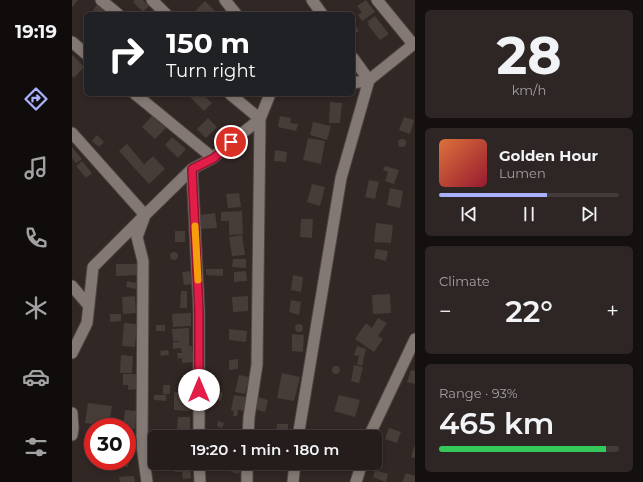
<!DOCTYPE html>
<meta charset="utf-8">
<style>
:root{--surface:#251d1b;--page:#2d2624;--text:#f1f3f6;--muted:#a3a2a3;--line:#423b3a;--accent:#a9b0fc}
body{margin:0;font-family:Montserrat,sans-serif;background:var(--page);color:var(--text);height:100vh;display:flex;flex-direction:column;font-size:15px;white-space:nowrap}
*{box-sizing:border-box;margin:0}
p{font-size:13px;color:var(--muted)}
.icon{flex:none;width:22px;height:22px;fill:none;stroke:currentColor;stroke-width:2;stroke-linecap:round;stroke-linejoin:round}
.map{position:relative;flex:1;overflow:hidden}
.drawer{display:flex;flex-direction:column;gap:10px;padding:10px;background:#14100f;width:228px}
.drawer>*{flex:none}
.top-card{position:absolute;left:12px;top:12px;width:271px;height:84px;border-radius:6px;box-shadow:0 2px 6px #0003,0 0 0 1px var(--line);background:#202124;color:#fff;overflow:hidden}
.speed{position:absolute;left:12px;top:418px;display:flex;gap:8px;font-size:20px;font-weight:700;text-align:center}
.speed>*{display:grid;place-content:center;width:52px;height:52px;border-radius:50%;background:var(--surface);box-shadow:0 2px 6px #0003,0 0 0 1px var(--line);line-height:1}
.speed .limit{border:6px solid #d22;background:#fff;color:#111}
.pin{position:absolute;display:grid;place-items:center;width:34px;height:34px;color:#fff;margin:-17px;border:2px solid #fff;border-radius:50%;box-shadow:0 1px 4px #0007}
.me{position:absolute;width:44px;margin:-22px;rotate:0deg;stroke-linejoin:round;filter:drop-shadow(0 0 3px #0008)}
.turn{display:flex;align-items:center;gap:14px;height:84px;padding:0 16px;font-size:18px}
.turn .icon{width:52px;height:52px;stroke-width:2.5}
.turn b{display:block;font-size:28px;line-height:34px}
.big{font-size:30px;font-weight:600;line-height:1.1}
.drawer .tile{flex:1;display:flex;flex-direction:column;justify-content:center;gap:6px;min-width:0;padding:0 14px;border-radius:6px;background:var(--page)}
.drawer .dial{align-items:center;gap:0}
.dial b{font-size:52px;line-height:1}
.song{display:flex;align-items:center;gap:12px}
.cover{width:48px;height:48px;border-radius:6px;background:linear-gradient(135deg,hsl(20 70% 55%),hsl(350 70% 35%))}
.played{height:4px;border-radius:2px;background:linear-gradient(90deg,var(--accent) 60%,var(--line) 60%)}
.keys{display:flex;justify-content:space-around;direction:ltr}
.heat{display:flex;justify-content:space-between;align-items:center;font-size:22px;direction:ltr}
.charge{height:6px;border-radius:3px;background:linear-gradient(90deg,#34c759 93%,var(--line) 0)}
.trip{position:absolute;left:76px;top:430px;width:234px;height:40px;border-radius:6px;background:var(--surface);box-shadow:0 2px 6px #0003,0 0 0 1px var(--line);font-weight:600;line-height:40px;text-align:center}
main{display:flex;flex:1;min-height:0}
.menu{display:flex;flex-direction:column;width:72px;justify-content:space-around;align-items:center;background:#0f0c0b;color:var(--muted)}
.menu .icon{width:28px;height:28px}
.menu .on{color:var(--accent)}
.menu b{font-size:18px;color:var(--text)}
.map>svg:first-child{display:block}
.building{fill:#463c38}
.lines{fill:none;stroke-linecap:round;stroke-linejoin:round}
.minor-casing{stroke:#4d4542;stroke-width:13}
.minor{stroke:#837874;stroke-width:11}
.route-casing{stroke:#92132f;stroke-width:10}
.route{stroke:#e11d48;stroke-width:7}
.slow{stroke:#f59e0b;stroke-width:7}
</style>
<main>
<nav class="menu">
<b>19:19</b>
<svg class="icon on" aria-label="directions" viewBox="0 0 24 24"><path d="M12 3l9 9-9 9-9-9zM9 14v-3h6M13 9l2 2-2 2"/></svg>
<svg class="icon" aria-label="music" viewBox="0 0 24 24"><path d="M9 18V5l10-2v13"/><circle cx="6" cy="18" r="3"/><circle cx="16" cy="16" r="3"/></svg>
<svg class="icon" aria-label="phone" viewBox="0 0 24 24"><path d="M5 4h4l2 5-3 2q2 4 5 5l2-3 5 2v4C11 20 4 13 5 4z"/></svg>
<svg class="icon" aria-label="climate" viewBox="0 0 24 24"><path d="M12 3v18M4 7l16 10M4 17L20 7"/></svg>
<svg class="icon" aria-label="car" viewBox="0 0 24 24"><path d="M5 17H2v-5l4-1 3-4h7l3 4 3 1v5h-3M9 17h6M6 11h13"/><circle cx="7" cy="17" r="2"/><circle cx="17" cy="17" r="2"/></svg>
<svg class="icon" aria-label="filters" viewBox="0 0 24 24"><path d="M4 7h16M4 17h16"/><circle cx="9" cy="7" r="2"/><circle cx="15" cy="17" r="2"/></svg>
</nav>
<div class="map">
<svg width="343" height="482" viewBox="0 0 343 482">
<rect width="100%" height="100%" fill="#312724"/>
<!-- building -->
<path class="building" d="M 0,0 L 6,0 L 1,7 L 0,6 Z
M 63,0 L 71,0 L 77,6 L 71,12 L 61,2 Z
M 294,0 L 303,12 L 290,21 L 286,15 L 290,12 L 285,6 Z
M 133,1 L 143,11 L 140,14 L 126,14 L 123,11 Z
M 25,5 L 38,14 L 24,14 L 25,13 L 21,10 Z
M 80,10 L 85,14 L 76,14 Z
M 303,16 L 317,34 L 308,40 L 296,25 L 297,24 L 295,22 Z
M 281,21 L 287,31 L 281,35 Z
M 1,55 L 12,67 L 2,78 L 0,76 L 0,56 Z
M 115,94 L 130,94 L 140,103 L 132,111 Z
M 258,102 L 270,103 L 268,123 L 257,123 Z
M 80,116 L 94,128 L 83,139 L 70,127 Z
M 208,116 L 219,118 L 218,123 L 226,124 L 224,131 L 206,127 Z
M 332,117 L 342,120 L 338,134 L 327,130 Z
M 136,118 L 145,127 L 134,138 L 125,129 Z
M 241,122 L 259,126 L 255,140 L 238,135 Z
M 25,135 L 32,142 L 27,147 L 20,141 Z
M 100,137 L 114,149 L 106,158 L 93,145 Z
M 236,138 L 253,141 L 249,164 L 231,160 Z
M326 143a4 4 0 1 1 8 0a4 4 0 1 1-8 0Z
M 55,144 L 72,164 L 65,171 L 47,151 Z
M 0,147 L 10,159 L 4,163 L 0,158 Z
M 203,150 L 215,152 L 214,162 L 202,161 Z
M 81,156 L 93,169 L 77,184 L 65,171 Z
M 10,161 L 20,173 L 14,178 L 4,166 Z
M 313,166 L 327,170 L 322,184 L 313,181 L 316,172 L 311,170 Z
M 297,180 L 307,182 L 303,199 L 293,197 Z
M 240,184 L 253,187 L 248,206 L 235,202 Z
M 318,188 L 331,191 L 328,208 L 315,205 Z
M 167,193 L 169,207 L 156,208 L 154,194 Z
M 170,211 L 171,234 L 157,235 L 157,221 L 149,221 L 149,212 Z
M 143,213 L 145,228 L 129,229 L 128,215 Z
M 229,219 L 241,219 L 240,238 L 228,237 Z
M 304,223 L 321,225 L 319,243 L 302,242 Z
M 103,231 L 113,231 L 113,242 L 103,242 Z
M 170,235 L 173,255 L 160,256 L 157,237 Z
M 304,249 L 316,251 L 314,261 L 302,258 Z
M98 256a4 4 0 1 1 8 0a4 4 0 1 1-8 0Z
M 161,259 L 174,259 L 174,268 L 160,267 Z
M 44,264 L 66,264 L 66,275 L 44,276 Z
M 134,269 L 151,269 L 151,276 L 134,275 Z
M 118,271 L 120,284 L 112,285 L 110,272 Z
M 174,271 L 175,281 L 162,282 L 162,272 Z
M 221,275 L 231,277 L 229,292 L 219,290 Z
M 55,281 L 65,283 L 64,289 L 54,287 Z
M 109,291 L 115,291 L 115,308 L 108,308 Z
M 318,294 L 319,313 L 301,314 L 300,295 Z
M 63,296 L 64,313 L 51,314 L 50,297 Z
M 176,296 L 176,311 L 161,312 L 160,297 Z
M 219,300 L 229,302 L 227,315 L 217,312 Z
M 119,313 L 119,326 L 101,327 L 100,314 Z
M 38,314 L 49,314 L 49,321 L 38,322 Z
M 306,318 L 315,323 L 306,336 L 311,339 L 302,352 L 283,339 L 294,323 L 300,328 Z
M 52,323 L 65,324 L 63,347 L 50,346 Z
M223 328a4 4 0 1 1 8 0a4 4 0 1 1-8 0Z
M 84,325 L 93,325 L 93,331 L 84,331 Z
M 117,328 L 117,346 L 120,346 L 122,362 L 110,363 L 110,358 L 106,359 L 105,353 L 110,353 L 109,348 L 101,349 L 101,342 L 107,342 L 107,341 L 101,341 L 100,329 Z
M 157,329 L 175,331 L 174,342 L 157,340 Z
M 220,334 L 232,335 L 231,352 L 220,351 Z
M 285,346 L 294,349 L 290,366 L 285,364 L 287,356 L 282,355 Z
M 96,350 L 97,355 L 89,356 L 88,351 Z
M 49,355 L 61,356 L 60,373 L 48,373 Z
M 166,359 L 166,369 L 157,370 L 157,360 Z
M 282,365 L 291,367 L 287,383 L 279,381 Z
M260 370a4 4 0 1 1 8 0a4 4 0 1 1-8 0Z
M 339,370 L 343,371 L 343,384 L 335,382 Z
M 210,373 L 228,377 L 222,401 L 205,398 Z
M 51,374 L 65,374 L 65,389 L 56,390 L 56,385 L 51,385 Z
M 167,375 L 177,377 L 173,394 L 163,392 Z
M108 385a5 5 0 1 1 10 0a5 5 0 1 1-10 0Z
M 91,385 L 98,385 L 98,394 L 91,394 Z
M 141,390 L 151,393 L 149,401 L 139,398 Z
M 102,392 L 119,392 L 118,411 L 102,410 Z
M 82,395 L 94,395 L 94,401 L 82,400 Z
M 162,395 L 175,397 L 172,411 L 166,410 L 165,416 L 161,416 L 162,411 L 159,410 Z
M 267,395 L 288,400 L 283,417 L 262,411 Z
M 185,397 L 196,400 L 193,412 L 182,409 Z
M 16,403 L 40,406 L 37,426 L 13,423 Z
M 53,410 L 64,411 L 63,429 L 51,427 Z
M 106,417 L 118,417 L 118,431 L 105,430 Z
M 146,421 L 152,423 L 150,428 L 145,426 Z
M 205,424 L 216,424 L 216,437 L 204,437 Z
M 317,428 L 329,432 L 325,443 L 313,439 Z
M 115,434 L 115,437 L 105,437 L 105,435 Z
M 265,434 L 275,437 L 264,437 Z
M 343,444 L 343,458 L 339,457 Z
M 55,452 L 57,452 L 56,467 L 47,467 L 47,461 L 55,461 Z
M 102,463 L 118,463 L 119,478 L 111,479 L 110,472 L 103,472 Z
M 161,463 L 169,463 L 167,474 L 159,472 Z
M 200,463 L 212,463 L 211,467 L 200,466 Z
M 303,470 L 316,474 L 314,482 L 301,477 Z
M 334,473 L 343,476 L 343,482 L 330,482 Z
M 62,476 L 63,482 L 48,482 L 47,477 Z"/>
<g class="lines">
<!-- minor casing -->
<g class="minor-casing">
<path id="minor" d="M 29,0 L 46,14
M 80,0 L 94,14
M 153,0 L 164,14
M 240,0 L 250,14
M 305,0 L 341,44
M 0,42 L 14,54
M 281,83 L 297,80 L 343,43
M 63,94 L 141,158
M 158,94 L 188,119 L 185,365 L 177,417 L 176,437
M 0,133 L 73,215 L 65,237 L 71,261 L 70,445 L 75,482
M 120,169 L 127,311 L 127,437
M 0,286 L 17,306
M 0,353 L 15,323 L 21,267 L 73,215 L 120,169 L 141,158 L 159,142 L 188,119 L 198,94
M 0,413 L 1,428 L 0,435
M 226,437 L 269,178 L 297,80 L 281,58
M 297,437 L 299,432 L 343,339
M 127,463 L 128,482
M 175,482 L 175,463
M 221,482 L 223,463
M 284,482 L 290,463"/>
</g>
<!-- minor -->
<use href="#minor" class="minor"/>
</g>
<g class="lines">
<!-- route casing -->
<g class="route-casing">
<path id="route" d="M 127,390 L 127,311 L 120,169 L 142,158 L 159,142"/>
</g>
<!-- route -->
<use href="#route" class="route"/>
<!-- slow -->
<path class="slow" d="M 123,226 L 126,280"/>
</g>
</svg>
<div class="speed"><div class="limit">30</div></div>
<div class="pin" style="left:159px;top:142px;background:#d93025"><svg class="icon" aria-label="arrive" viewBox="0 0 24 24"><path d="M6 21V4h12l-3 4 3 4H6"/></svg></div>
<svg class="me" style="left:127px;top:390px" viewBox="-20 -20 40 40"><circle r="19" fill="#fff"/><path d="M0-13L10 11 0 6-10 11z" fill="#e11d48"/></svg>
<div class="trip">19:20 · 1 min · 180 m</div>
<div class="top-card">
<div class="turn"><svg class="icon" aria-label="right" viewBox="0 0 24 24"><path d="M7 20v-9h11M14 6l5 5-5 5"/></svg><div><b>150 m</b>Turn right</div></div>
</div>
</div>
<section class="drawer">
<div class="tile dial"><b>28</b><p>km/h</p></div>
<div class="tile">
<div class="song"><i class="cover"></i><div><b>Golden Hour</b><p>Lumen</p></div></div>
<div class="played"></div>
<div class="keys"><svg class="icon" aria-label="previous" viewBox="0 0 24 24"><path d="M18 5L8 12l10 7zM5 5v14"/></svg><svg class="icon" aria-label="pause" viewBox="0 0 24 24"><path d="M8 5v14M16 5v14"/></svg><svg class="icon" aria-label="next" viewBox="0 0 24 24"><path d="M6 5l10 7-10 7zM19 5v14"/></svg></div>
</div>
<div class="tile"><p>Climate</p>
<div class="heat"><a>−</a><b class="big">22°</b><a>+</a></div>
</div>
<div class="tile"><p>Range · 93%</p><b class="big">465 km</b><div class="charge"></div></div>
</section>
</main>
